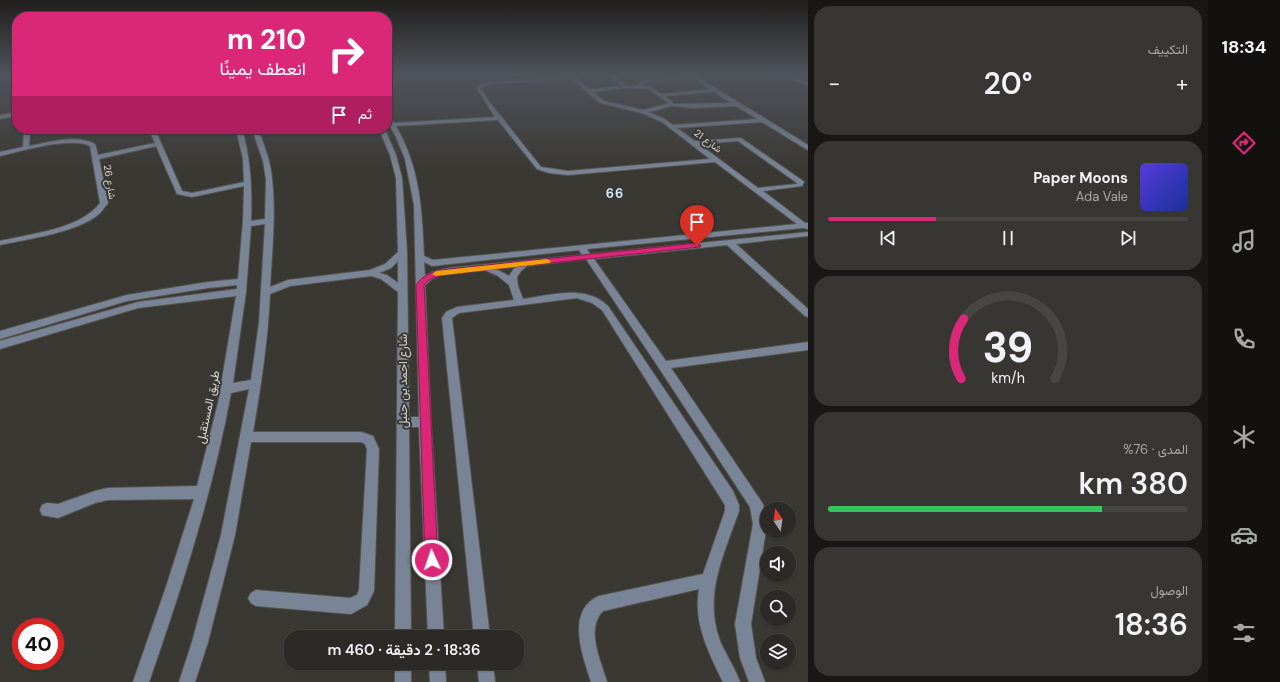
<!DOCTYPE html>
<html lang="ar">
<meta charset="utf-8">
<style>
:root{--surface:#2c2a26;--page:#383632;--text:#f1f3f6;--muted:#a6a7a7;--line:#484643;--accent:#db2777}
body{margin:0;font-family:"DM Sans",Vazirmatn,sans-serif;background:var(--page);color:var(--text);direction:rtl;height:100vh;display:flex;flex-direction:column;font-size:15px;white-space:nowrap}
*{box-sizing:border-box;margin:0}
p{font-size:13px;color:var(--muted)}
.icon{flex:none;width:22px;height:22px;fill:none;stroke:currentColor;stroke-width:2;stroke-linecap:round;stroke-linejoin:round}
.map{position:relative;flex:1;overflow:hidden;direction:ltr}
.side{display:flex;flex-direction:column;gap:6px;padding:6px;background:#181715;width:400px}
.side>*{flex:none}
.hud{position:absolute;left:12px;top:12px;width:380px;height:122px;border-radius:16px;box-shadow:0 1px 3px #0004,0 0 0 1px var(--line);direction:rtl;background:#db2777;color:#fff;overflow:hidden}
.needle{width:26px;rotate:347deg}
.tools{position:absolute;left:760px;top:502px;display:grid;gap:8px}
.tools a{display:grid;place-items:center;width:36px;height:36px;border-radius:50%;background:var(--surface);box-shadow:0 1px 3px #0004,0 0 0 1px var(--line);font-size:20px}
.speed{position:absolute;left:12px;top:618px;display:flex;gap:8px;font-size:20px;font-weight:700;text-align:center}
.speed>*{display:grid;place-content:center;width:52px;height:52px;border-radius:50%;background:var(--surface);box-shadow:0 1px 3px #0004,0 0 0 1px var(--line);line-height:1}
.speed .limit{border:6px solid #d22;background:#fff;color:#111}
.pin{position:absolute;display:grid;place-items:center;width:34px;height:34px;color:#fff;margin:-41px -17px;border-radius:50% 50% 50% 0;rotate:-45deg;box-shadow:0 0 4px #0007}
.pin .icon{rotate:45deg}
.me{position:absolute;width:44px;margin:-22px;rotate:357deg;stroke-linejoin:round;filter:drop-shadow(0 0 3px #0008)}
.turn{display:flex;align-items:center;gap:14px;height:84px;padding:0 20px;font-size:18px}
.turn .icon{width:52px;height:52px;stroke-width:2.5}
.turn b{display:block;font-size:28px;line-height:34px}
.then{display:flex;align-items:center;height:38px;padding:0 20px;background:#0003;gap:8px;font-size:15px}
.big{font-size:30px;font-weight:600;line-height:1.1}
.side .tile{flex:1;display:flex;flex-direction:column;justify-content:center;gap:6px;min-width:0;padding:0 14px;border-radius:16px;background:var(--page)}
.side .dial{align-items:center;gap:0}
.dial svg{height:104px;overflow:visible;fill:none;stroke:var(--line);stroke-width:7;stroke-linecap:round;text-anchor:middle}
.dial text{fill:var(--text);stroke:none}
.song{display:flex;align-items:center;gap:12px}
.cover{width:48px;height:48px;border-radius:6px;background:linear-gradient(135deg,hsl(250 70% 55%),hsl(230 70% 35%))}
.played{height:4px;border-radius:2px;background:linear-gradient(90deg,var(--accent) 30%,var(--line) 30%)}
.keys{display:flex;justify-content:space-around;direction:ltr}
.heat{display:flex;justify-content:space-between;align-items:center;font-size:22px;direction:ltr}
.charge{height:6px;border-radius:3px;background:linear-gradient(90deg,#34c759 76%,var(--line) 0)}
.trip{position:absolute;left:284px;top:630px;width:240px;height:40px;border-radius:16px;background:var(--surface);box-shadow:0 1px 3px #0004,0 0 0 1px var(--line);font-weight:600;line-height:40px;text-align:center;direction:rtl}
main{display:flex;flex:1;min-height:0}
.dock{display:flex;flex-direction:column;width:72px;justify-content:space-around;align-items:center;background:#12110f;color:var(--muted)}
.dock .icon{width:28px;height:28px}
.dock .active{color:var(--accent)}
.dock b{font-size:18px;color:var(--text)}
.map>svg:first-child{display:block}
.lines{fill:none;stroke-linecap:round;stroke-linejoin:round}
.minor-casing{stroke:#565550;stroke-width:2}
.minor{fill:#798596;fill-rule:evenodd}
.route{fill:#db2777;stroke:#8e194d}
.slow{fill:#f59e0b}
.labels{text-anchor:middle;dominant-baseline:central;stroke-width:4;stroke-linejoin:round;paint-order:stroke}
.far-street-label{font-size:10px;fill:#d8d7d4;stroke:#3a3833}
.street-label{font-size:12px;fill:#d8d7d4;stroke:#3a3833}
.far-district-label{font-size:13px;font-weight:bold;letter-spacing:1px;fill:#d2e5fe;stroke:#3a3833}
</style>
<main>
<nav class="dock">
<b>18:34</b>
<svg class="icon active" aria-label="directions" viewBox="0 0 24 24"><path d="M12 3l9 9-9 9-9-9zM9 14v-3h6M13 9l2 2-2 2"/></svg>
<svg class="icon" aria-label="music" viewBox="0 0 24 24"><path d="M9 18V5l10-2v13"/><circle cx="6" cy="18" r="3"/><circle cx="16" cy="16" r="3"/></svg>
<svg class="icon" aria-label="phone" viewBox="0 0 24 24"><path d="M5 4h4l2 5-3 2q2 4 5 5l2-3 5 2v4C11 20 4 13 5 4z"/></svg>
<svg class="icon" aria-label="climate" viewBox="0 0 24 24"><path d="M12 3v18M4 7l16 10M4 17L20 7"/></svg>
<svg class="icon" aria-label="car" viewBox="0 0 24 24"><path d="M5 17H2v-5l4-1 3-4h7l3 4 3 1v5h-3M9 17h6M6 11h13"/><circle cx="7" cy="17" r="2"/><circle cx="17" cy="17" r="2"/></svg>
<svg class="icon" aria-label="filters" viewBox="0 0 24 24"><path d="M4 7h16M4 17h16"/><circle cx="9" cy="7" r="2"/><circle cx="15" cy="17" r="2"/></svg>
</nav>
<section class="side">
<div class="tile"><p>التكييف</p>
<div class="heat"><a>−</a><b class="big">20°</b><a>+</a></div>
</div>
<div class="tile">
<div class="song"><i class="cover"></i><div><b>Paper Moons</b><p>Ada Vale</p></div></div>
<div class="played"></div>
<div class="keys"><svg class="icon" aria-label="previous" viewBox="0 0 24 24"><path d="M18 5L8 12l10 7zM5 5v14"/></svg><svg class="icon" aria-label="pause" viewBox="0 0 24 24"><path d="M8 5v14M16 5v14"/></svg><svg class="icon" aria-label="next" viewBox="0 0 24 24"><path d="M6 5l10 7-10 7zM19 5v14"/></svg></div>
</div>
<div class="tile dial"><svg viewBox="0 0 100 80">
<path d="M14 69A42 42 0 1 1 86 69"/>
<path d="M14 69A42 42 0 0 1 16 23" stroke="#db2777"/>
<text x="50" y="56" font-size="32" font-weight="700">39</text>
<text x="50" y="72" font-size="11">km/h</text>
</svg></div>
<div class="tile"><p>المدى · 76%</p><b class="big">380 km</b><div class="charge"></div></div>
<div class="tile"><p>الوصول</p><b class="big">18:36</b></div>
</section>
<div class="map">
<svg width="808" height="682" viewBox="0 0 808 682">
<rect width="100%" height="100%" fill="#3a3833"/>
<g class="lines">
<!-- minor casing -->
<g class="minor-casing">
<path id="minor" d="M 14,74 L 0,77 L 0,75 Z
M 566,74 L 571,74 L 590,89 L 622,86 L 607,74 L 612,74 L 626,86 L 637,86 L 647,80 L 690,77 L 687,74 L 693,74 L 808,145 L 808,150 L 806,149 L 762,122 L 677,128 L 695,141 L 741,138 L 803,181 L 804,182 L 802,186 L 763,191 L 805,223 L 808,223 L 808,229 L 802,228 L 587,249 L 590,254 L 808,232 L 808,236 L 736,244 L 808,309 L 808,317 L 805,316 L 727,245 L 594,259 L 666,361 L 808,342 L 808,350 L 671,368 L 763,504 L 767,524 L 751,624 L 756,658 L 765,682 L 749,682 L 740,658 L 735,624 L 753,524 L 750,507 L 659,368 L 586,259 L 527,266 L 521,271 L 517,277 L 518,286 L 523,299 C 552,295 585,284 608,306 L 733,491 L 739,505 L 739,511 C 724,554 703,595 720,641 C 726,655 735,668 740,682 L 723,682 C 709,653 693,623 699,589 L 603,611 C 585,629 601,661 607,682 L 591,682 C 583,657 565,611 599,596 L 703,574 L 725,511 L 725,505 L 602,310 L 592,303 L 577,298 L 459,313 L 452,318 L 490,637 L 474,637 L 442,318 L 446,312 L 457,307 L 514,300 L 509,285 L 498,276 L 485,270 L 440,275 L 432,279 L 425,285 L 431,422 L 444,637 L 428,637 L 419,427 L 409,427 L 411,637 L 395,637 L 398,292 L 381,279 L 371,276 L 290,286 L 270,294 C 268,340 261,386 253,432 L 361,432 L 373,436 L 379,449 L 374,591 L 367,605 L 351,614 L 256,606 L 251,603 L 248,598 L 251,593 L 256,590 L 350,598 L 357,595 L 359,590 L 367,449 L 365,444 L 361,442 L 251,442 L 235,535 L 208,642 L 195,682 L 179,682 L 192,642 L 221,535 L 249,389 L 231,393 C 213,491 182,587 149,682 L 133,682 L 166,587 L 194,499 L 108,500 L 95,503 L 58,518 L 42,515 L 40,510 L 42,505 L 47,503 L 58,504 L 95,491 L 108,488 L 197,486 L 218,403 L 236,296 L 138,308 L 0,349 L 0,341 L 138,302 L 237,289 L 237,285 L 208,288 L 127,301 L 0,339 L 0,331 L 127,295 L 208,282 L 238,279 L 243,221 L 244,186 L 192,197 L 177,194 L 156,146 L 99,159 L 108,203 C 105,206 103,210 100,213 C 80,232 27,239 0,245 L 0,241 C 30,234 81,229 100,203 L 90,146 C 71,136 21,151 0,156 L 0,152 L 23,147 L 24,132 L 27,129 L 33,129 L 30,132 L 29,146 C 50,142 76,134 95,144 L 98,155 L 155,143 L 149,129 L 155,129 L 182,191 L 192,193 L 244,182 L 243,159 L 236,129 L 242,129 C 251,160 252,189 251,221 L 265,219 L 266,179 L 263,161 L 252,129 L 258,129 C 264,145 271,162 272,179 C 276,215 272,251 270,287 L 288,280 L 370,270 L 385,264 L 398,252 L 396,178 L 390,155 L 379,129 L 385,129 L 396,155 L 402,178 L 407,252 L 409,417 L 419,417 L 414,205 L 405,159 L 396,137 L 387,121 L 387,115 L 394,123 L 495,117 L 477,89 L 477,86 L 490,82 L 569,77 ZM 572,79 L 600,103 L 642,113 L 662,122 L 710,159 L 568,171 L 541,167 L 488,100 L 481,88 L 491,84 ZM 694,79 L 710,89 L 661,94 L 651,87 L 642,86 L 648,82 ZM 624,88 L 648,89 L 669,103 L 644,110 L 604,101 L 593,92 ZM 714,92 L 731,103 L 674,104 L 665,96 ZM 736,106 L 757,119 L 673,125 L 666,120 L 649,112 L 672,106 L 693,108 ZM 498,120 L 537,169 L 549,173 L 568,175 L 715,162 L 797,224 L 433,260 L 424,256 C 422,209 420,168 396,126 ZM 738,141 L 797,183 L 797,184 L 758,188 L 699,144 ZM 265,224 L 259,323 L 251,380 L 233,383 L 246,292 L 251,226 ZM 579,250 L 582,255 L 449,268 L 433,272 L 425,276 L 424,262 L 432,266 ZM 398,261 L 398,283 L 387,275 L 379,273 L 391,268 ZM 515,267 L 509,276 L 496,269 Z
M 774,74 L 782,74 L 808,82 L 808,85 Z
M 17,112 L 17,116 L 0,119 L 0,115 Z
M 395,663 L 411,663 L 411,682 L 395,682 Z
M 429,663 L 445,663 L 446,682 L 430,682 Z
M 477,663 L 493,663 L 495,682 L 479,682 Z"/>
</g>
<!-- minor -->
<use href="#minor" class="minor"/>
</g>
<!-- sky -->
<linearGradient id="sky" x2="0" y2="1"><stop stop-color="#201f1c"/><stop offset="0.44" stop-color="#4f535b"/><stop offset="1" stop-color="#4f535b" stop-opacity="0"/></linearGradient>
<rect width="808" height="170" fill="url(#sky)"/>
<!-- route -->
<path class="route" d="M 697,243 L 701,246 L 700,247 L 449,274 C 440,276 430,277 424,285 L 438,560 L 437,565 L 432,567 L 427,565 L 425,560 L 416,285 C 424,273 436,271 449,269 Z"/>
<!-- slow -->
<path class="slow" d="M 547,259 L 551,261 L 550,263 L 436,276 L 432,274 L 436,271 Z"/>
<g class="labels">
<!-- far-street labels -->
<g class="far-street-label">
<text transform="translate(708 141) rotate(37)">شارع 21</text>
<text transform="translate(110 182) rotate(81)">شارع 26</text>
</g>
<!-- street labels -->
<g class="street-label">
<text transform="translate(403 381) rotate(-90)">شارع احمد بن حنبل</text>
<text transform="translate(208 407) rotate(-78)">طريق المستقبل</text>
</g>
<!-- far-district labels -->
<g class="far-district-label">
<text x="615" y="193">66</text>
</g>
</g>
</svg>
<div class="tools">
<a><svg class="needle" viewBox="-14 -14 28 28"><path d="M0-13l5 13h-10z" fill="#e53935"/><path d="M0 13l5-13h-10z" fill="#a6a7a7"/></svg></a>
<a><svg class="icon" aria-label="sound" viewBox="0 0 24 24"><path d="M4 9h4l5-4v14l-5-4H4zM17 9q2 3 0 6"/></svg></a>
<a><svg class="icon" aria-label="search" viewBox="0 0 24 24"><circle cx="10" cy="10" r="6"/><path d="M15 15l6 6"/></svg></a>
<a><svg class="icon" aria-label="layers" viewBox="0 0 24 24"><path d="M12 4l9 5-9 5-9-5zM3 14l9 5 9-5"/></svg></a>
</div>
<div class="speed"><div class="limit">40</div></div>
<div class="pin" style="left:697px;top:246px;background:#d93025"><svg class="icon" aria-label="arrive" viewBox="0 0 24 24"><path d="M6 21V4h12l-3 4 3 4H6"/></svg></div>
<svg class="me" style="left:432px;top:560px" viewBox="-20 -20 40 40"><circle r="17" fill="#db2777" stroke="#fff" stroke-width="3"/><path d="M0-11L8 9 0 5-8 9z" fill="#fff"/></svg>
<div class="trip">18:36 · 2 دقيقة · 460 m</div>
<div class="hud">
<div class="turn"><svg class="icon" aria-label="right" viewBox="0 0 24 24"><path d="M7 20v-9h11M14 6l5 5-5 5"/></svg><div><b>210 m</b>انعطف يمينًا</div></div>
<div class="then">ثم<svg class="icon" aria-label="arrive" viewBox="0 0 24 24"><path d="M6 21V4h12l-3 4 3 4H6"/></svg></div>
</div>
</div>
</main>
